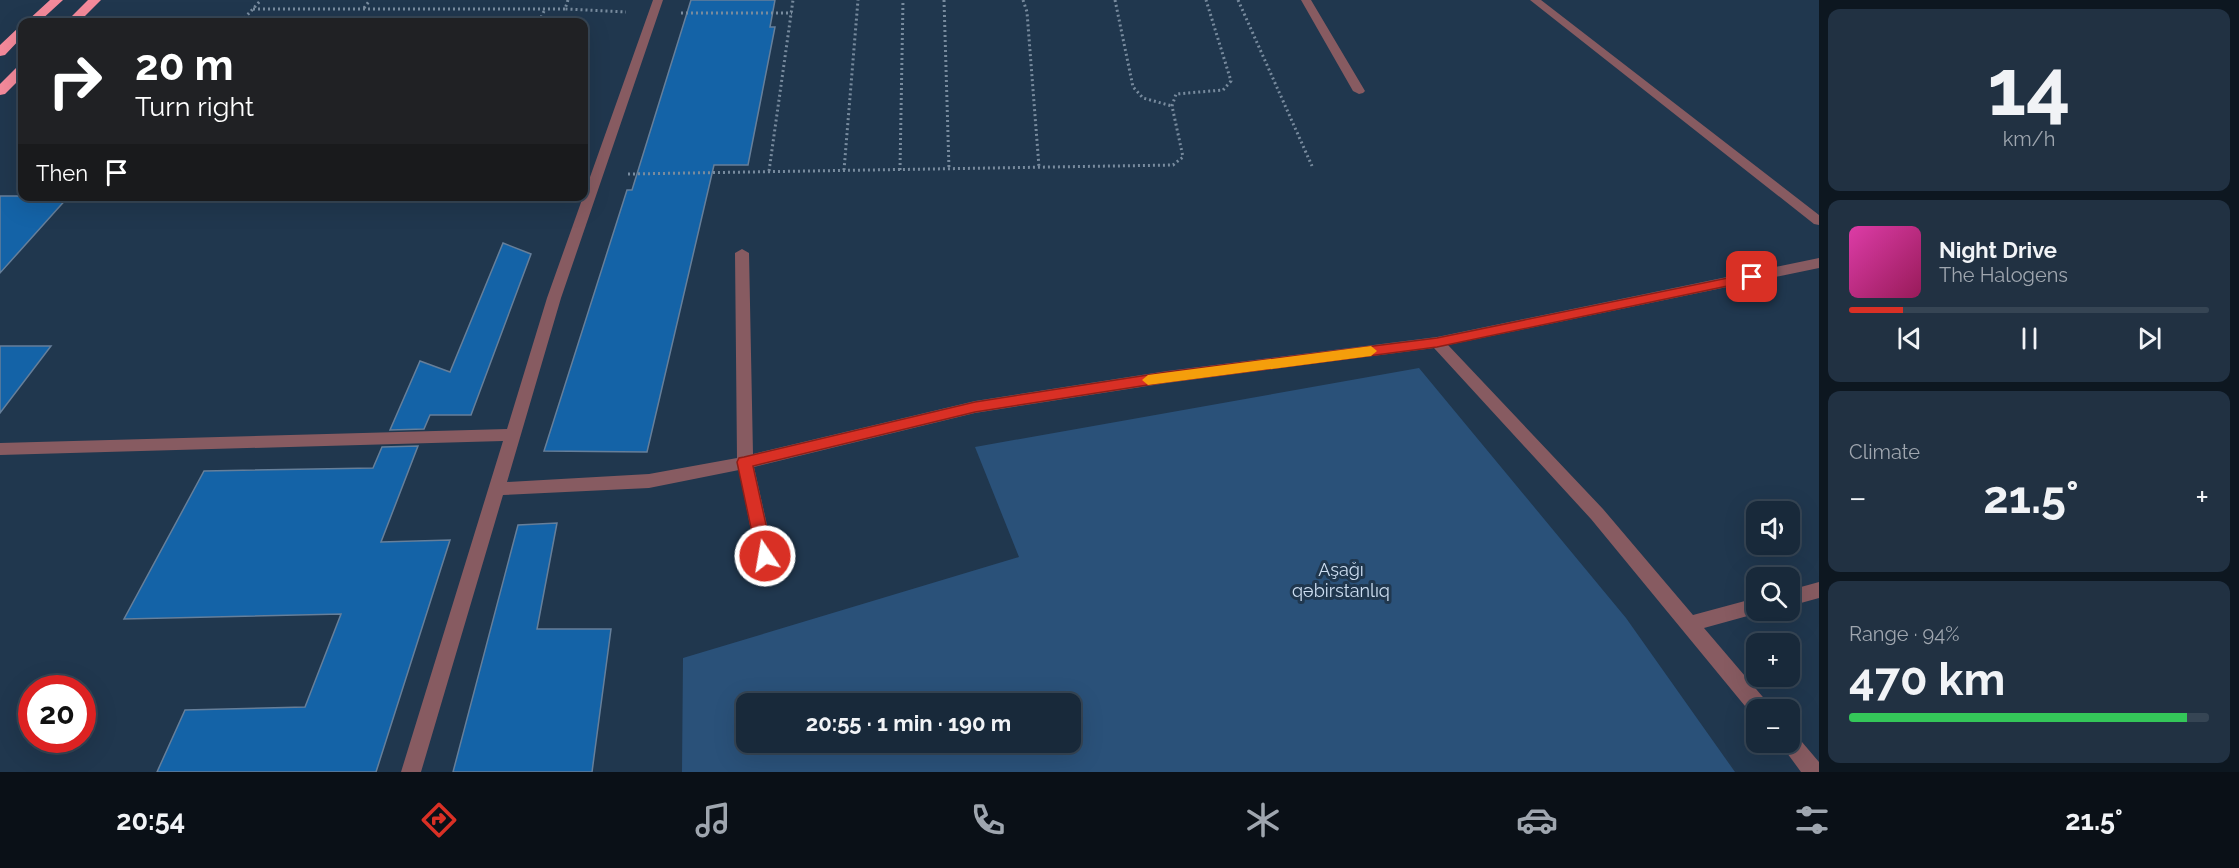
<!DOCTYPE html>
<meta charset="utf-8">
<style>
:root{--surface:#18293a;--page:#213142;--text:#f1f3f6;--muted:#9fa6af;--line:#364554;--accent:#d93025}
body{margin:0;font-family:Raleway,sans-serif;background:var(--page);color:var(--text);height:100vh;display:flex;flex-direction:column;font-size:22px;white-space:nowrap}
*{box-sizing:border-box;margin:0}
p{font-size:20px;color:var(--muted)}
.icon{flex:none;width:33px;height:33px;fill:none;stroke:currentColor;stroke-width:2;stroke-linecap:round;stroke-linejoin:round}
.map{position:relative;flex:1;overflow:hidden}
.sheet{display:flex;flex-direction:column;gap:9px;padding:9px;background:#0d1720;width:420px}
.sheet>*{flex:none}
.hud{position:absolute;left:18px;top:18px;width:570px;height:183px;border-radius:12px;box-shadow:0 6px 24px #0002,0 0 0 2px var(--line);background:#202124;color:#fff;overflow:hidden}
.buttons{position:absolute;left:1746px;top:501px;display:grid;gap:12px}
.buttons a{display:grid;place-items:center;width:54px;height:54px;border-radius:12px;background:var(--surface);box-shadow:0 6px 24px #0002,0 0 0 2px var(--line);font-size:30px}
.speed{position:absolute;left:18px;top:675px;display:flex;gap:12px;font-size:30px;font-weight:700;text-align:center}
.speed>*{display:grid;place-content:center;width:78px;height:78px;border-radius:50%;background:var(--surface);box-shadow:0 6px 24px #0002,0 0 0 2px var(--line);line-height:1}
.speed .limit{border:9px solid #d22;background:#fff;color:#111}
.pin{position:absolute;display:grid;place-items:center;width:51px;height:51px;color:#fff;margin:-26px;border-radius:12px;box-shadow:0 3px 9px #0006}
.me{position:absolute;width:66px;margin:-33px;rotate:348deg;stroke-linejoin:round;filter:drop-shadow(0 0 4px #0008)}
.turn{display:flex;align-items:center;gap:21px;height:126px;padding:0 18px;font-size:27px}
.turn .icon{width:78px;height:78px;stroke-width:2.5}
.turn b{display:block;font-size:42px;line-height:51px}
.then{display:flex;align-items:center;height:57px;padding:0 18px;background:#0003;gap:12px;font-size:22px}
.big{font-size:45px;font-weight:700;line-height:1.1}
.sheet .tile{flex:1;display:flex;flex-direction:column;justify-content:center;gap:9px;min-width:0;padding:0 21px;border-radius:12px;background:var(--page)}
.sheet .dial{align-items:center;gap:0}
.dial b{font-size:78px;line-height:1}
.song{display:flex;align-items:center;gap:18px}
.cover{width:72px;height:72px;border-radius:9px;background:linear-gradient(135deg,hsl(320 70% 55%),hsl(330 70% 35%))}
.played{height:6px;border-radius:3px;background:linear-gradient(90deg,var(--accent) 15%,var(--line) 15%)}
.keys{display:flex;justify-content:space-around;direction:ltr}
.heat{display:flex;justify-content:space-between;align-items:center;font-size:33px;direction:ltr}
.charge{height:9px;border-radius:4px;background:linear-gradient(90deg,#34c759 94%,var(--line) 0)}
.trip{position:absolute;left:736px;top:693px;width:345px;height:60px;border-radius:12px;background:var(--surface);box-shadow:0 6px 24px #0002,0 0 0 2px var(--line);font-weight:700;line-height:60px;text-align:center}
.tabs{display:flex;height:96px;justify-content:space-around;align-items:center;background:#0a1017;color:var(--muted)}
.tabs .icon{width:42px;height:42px}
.tabs .selected{color:var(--accent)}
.tabs b{font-size:27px;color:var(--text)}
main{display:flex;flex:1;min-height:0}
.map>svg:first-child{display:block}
.green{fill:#2a5179;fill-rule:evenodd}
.building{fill:#1463a7;stroke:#667f9a;stroke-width:1.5}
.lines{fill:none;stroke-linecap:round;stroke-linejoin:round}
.path{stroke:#788b9e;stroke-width:3;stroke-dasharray:2 3;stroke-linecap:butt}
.minor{fill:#875b61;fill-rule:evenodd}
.highway{fill:#f48a9b;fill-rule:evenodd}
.route{fill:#d93025;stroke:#8d1f18;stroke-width:1.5}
.slow{fill:#f59e0b}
.labels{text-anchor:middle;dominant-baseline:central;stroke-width:6;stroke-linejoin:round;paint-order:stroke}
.park-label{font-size:18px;fill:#cddef1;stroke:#20374e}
</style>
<main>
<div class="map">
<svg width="1819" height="772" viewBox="0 0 1819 772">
<rect width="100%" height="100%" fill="#20374e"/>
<!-- green -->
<path class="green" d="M 1419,368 L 1626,618 L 1735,772 L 682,772 L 683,658 L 1019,557 L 975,447 ZM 747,704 L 1071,704 L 1071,742 L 747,742 Z"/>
<!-- building -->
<path class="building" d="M 691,0 L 775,0 L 770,27 L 775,27 L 748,165 L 714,165 L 647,452 L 544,451 L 627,190 L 632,190 Z
M 0,196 L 69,196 L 0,273 Z
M 503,243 L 531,254 L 471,415 L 430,415 L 424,429 L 390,430 L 420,361 L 450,372 Z
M 0,346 L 51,346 L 0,413 Z
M 418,446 L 381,542 L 450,540 L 376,772 L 157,772 L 185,710 L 305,707 L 341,614 L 124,619 L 204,471 L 373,468 L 382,447 Z
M 557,523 L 537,629 L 611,629 L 592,772 L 453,772 L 518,525 Z"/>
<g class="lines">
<!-- path -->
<path class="path" d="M 568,0 L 565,9 L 626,12
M 944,0 L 949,169
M 1023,0 L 1027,12 L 1039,167
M 1115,0 L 1133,87 L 1143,98 L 1172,106
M 1238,0 L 1312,166
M 364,8 L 370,0
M 253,9 L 565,9
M 681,13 L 792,13
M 241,22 L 261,0
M 539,22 L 545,9
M 844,170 L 858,0
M 900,170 L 903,0
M 769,171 L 793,0
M 628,174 L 1173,165 L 1183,157 L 1172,106 L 1176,94 L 1223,90 L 1231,81 L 1206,0"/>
<!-- minor -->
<path class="minor" d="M 653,0 L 663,0 L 561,298 L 507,482 L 649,474 L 737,458 L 735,253 L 742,249 L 749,253 L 753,454 L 975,401 L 1167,371 L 1437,337 L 1819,258 L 1819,268 L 1448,345 L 1603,509 L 1693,615 L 1756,598 L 1756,610 L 1762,612 L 1704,628 L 1768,703 L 1770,710 L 1756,710 L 1756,717 L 1754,717 L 1591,519 L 1434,348 L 1167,383 L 975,413 L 754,467 L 774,556 L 771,561 L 765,563 L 759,561 L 756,556 L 739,470 L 649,488 L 503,495 L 421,772 L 401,772 L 503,441 L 0,455 L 0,443 L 507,429 L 547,298 Z
M 1301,0 L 1311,0 L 1365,91 L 1363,93 L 1359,94 L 1353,91 Z
M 1530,0 L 1541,0 L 1819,215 L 1819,225 L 1814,224 Z
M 1819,582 L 1819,598 L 1790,606 L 1790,590 Z
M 1790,733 L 1796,735 L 1819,762 L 1819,772 L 1801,772 L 1779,742 L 1790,742 Z"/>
<!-- highway -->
<path class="highway" d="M 50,0 L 63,0 L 39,22 L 26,22 Z
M 88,0 L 101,0 L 79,22 L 66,22 Z
M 22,27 L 22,37 L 5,55 L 0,56 L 0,45 L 18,28 Z
M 22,66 L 22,77 L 5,94 L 0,95 L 0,84 L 17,67 Z"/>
</g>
<!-- route -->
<path class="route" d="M 1752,273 L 1756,274 L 1758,277 L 1756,280 L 1437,347 L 1167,382 L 975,412 L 753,466 L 773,556 L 771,561 L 765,563 L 760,561 L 757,556 L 737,462 L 739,458 L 744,457 L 975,402 L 1167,372 L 1437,338 Z"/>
<!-- slow -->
<path class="slow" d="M 1371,346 L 1377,351 L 1371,356 L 1148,385 L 1142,380 L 1148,375 Z"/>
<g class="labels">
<!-- park labels -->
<g class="park-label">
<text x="1341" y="569">Aşağı<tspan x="1341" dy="21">qəbirstanlıq</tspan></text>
</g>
</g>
</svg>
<div class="buttons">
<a><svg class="icon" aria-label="sound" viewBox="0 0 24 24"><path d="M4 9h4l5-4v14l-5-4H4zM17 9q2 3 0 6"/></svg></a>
<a><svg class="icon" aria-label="search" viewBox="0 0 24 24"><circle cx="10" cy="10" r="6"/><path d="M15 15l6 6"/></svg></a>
<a>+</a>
<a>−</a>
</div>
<div class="speed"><div class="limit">20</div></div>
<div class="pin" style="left:1752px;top:277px;background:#d93025"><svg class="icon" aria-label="arrive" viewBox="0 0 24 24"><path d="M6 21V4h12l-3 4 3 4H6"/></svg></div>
<svg class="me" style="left:765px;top:556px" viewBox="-20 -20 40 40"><circle r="17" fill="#d93025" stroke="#fff" stroke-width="3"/><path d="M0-11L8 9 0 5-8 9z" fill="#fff"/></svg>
<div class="trip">20:55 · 1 min · 190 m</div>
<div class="hud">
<div class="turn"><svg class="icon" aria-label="right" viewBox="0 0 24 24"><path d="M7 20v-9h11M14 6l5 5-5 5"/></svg><div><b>20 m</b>Turn right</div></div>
<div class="then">Then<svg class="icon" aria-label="arrive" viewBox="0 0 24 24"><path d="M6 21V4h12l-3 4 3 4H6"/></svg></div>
</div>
</div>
<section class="sheet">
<div class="tile dial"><b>14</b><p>km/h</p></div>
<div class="tile">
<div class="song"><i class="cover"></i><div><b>Night Drive</b><p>The Halogens</p></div></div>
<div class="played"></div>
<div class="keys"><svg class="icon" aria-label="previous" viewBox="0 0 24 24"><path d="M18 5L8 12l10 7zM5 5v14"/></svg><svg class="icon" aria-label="pause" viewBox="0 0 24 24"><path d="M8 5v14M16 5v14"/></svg><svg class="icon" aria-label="next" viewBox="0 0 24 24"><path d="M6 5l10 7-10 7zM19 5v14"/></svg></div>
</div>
<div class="tile"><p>Climate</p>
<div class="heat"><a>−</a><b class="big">21.5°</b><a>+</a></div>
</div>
<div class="tile"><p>Range · 94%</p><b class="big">470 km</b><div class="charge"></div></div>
</section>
</main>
<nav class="tabs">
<b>20:54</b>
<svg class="icon selected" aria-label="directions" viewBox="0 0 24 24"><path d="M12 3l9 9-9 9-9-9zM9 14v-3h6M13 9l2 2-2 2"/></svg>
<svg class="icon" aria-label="music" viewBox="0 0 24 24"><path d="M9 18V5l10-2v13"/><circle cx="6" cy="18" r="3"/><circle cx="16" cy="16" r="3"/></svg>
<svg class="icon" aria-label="phone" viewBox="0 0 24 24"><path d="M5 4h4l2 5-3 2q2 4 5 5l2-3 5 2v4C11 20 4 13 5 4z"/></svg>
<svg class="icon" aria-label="climate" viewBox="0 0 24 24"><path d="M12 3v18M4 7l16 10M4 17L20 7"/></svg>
<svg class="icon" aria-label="car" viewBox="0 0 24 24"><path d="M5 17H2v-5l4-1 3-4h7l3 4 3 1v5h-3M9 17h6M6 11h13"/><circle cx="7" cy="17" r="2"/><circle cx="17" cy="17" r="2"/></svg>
<svg class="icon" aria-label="filters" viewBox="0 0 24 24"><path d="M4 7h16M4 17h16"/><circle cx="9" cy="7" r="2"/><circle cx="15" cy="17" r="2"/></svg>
<b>21.5°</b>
</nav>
